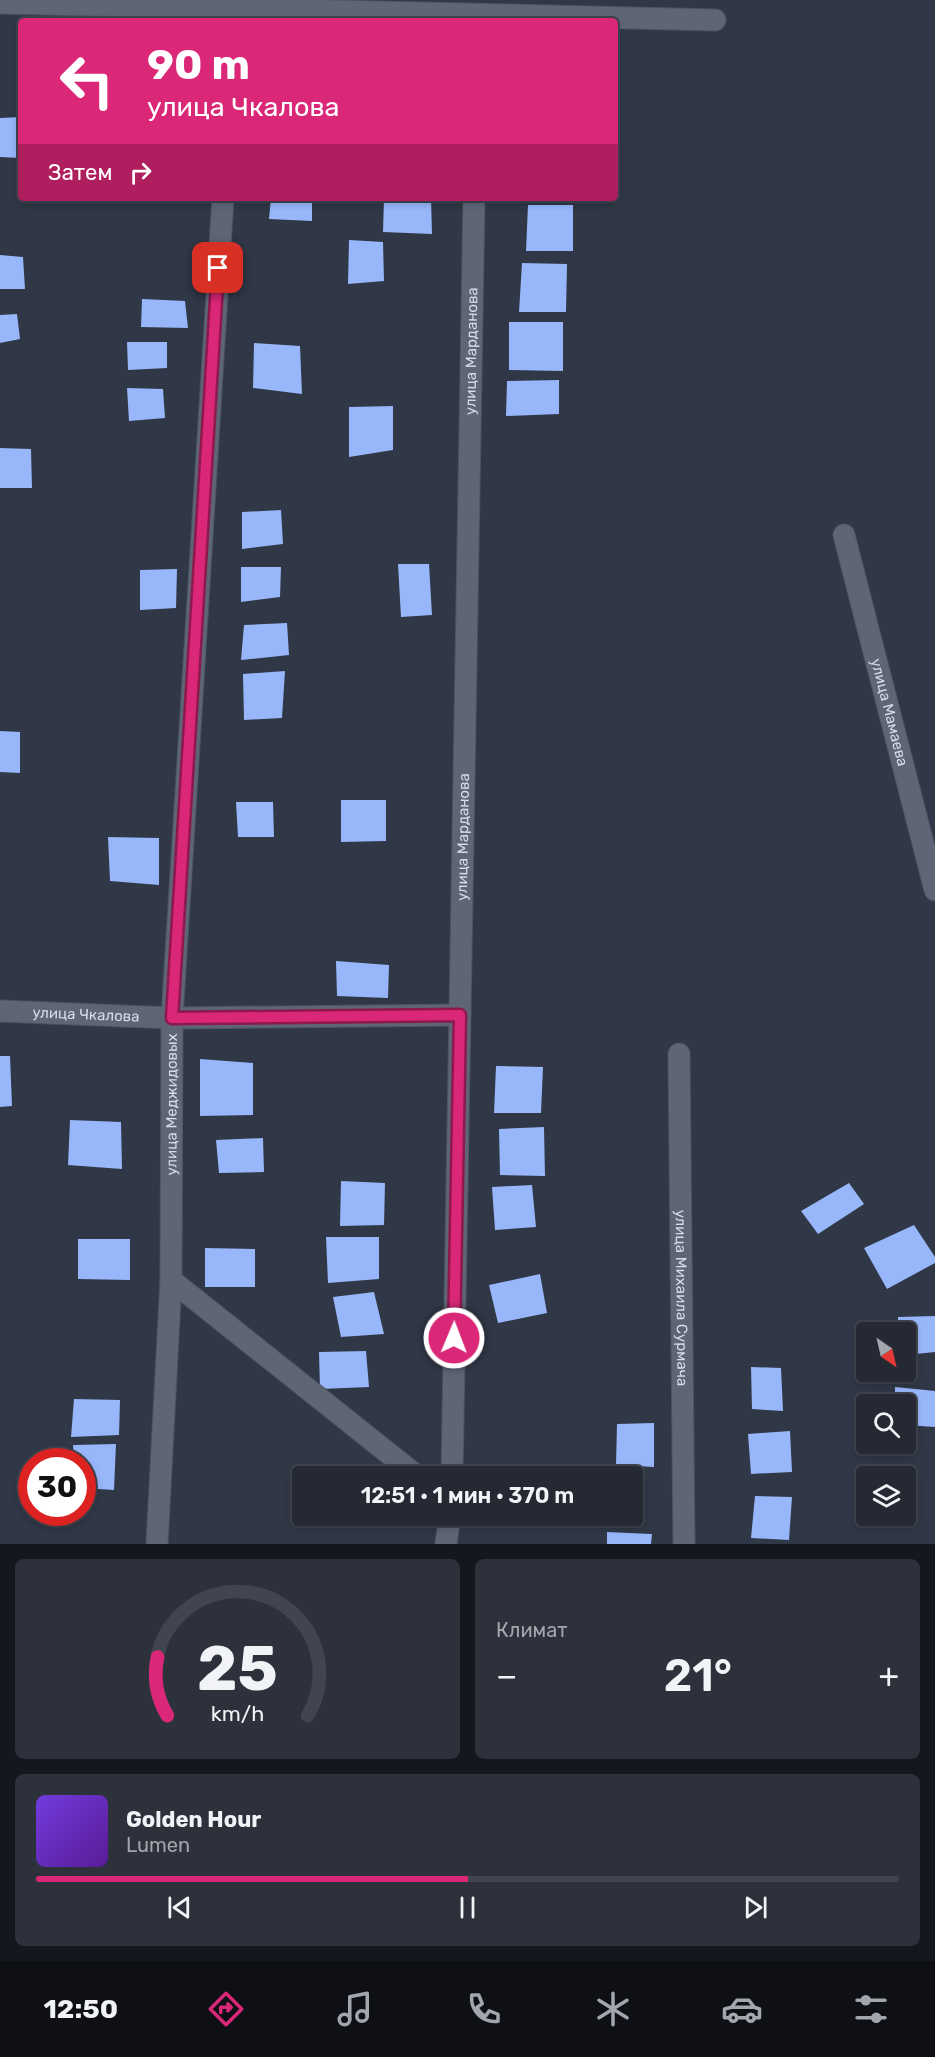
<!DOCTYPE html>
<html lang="ru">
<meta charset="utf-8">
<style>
:root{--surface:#242934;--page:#2c313c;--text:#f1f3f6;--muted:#a3a6ac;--line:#41454f;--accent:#db2777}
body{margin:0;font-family:Rubik,sans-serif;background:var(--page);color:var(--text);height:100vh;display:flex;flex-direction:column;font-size:22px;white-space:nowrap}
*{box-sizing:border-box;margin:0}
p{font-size:20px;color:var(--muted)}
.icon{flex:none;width:33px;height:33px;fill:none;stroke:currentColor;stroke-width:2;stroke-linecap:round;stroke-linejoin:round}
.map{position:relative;height:1544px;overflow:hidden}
.panel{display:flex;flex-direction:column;gap:15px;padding:15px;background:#14171d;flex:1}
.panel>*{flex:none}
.banner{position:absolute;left:18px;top:18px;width:600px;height:183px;border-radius:6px;box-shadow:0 3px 9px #0003,0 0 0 2px var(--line);background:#db2777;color:#fff;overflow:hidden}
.needle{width:39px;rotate:146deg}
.fabs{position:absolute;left:856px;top:1322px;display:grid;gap:12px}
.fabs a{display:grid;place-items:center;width:60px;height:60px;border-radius:6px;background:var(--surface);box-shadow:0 3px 9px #0003,0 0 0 2px var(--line);font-size:30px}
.speed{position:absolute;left:18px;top:1448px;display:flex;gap:12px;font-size:30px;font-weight:700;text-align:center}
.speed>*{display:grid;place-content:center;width:78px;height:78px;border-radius:50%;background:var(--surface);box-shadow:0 3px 9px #0003,0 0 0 2px var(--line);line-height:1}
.speed .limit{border:9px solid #d22;background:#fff;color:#111}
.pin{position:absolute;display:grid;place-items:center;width:51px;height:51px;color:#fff;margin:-26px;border-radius:12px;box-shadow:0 3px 9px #0006}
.me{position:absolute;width:66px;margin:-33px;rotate:1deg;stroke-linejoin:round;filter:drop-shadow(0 0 4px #0008)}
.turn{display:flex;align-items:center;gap:21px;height:126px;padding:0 30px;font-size:27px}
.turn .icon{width:78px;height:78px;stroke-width:2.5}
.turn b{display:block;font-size:42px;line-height:51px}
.then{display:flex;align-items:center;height:57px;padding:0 30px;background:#0003;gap:12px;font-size:22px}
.big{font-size:45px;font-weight:600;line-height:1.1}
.panel .tile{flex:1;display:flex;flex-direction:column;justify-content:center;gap:9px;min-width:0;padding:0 21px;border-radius:9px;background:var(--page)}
.panel .dial{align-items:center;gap:0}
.dial svg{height:156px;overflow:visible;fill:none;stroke:var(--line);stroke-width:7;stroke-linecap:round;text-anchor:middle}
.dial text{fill:var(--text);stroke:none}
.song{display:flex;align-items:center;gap:18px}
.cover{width:72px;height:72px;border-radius:9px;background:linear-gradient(135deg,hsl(260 70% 55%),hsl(270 70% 35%))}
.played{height:6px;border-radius:3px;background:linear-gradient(90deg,var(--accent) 50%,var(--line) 50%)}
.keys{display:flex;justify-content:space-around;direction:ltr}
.heat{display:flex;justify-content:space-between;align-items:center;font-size:33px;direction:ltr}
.panel .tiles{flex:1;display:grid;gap:15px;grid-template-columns:1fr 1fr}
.tile:last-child{grid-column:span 2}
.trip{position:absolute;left:292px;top:1466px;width:351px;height:60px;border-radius:6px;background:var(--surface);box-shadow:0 3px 9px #0003,0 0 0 2px var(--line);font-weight:600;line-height:60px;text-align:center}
.tabs{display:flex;height:96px;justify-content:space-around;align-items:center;background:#0e1015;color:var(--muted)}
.tabs .icon{width:42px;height:42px}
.tabs .selected{color:var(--accent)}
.tabs b{font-size:27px;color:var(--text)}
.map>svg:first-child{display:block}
.building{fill:#97b7fa}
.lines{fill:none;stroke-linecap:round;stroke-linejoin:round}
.street-casing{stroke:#4d5460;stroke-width:23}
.street{stroke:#5e6676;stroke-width:21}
.route-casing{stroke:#8e194d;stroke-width:15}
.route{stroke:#db2777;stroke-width:10}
.labels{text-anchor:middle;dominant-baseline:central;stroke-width:6;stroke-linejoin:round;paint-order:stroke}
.street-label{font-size:15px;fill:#d6dbe4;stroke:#1c1f25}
</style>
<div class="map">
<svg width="935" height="1544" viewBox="0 0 935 1544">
<rect width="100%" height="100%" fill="#303746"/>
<!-- building -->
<path class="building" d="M 21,117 L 21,158 L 0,157 L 0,118 Z
M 271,198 L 312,198 L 312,221 L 269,219 Z
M 384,198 L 431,198 L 432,234 L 383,232 Z
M 528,205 L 573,205 L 573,251 L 526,251 Z
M 349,240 L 383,242 L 384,281 L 348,284 Z
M 0,255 L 23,257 L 25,289 L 0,289 Z
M 522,263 L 567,264 L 566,312 L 519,312 Z
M 142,299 L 185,301 L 188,328 L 141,327 Z
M 17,314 L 20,339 L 0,343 L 0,315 Z
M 509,322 L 563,322 L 563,371 L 509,370 Z
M 127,342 L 167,342 L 167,368 L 128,370 Z
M 254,343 L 300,346 L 302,394 L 253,388 Z
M 559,380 L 559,414 L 506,416 L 507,381 Z
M 127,388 L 163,389 L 165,418 L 129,421 Z
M 393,406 L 393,450 L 349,457 L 349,407 Z
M 0,448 L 31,449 L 32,488 L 0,488 Z
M 281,510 L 283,544 L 242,549 L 242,512 Z
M 398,564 L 429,564 L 432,615 L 401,617 Z
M 241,567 L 281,567 L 280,597 L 241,602 Z
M 177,569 L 176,608 L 140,610 L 140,570 Z
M 287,623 L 289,655 L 241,660 L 244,625 Z
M 285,671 L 282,718 L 244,720 L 243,674 Z
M 0,731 L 20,732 L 20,773 L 0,772 Z
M 341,800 L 386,800 L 386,841 L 341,842 Z
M 236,802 L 273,802 L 274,837 L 238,837 Z
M 108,837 L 159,838 L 159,885 L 110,881 Z
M 336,961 L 389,965 L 388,998 L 337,996 Z
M 0,1056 L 10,1056 L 12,1106 L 0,1107 Z
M 200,1059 L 253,1063 L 253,1115 L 200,1116 Z
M 496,1066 L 543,1067 L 541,1113 L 494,1113 Z
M 70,1120 L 121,1122 L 122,1169 L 68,1165 Z
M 544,1127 L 545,1176 L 500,1175 L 499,1129 Z
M 263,1138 L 264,1172 L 219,1173 L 216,1140 Z
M 341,1181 L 385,1183 L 384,1225 L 340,1226 Z
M 849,1183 L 864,1204 L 818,1234 L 801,1211 Z
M 532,1185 L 536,1227 L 495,1230 L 492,1187 Z
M 914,1225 L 935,1257 L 935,1263 L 887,1289 L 864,1248 Z
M 326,1237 L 379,1237 L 379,1279 L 328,1283 Z
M 78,1239 L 130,1239 L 130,1280 L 78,1279 Z
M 205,1248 L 255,1249 L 255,1287 L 205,1287 Z
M 540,1274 L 547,1313 L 498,1323 L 489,1285 Z
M 374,1292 L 384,1334 L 341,1337 L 333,1297 Z
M 935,1316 L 935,1352 L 906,1355 L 906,1332 L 898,1332 L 898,1317 Z
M 366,1351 L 369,1387 L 320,1389 L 319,1352 Z
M 751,1367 L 781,1368 L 783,1411 L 752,1409 Z
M 895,1387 L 935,1391 L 935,1427 L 906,1425 L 906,1404 L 895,1404 Z
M 74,1399 L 120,1400 L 119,1435 L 71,1437 Z
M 654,1423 L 654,1467 L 616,1465 L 617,1424 Z
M 790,1431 L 792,1472 L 751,1474 L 748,1434 Z
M 116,1444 L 114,1490 L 82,1488 L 82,1461 L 74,1461 L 73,1445 Z
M 755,1496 L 792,1497 L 789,1540 L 751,1538 Z
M 607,1532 L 652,1534 L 651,1544 L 607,1544 Z"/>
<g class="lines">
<!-- street casing -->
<g class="street-casing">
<g id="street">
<path d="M 0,3 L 715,20"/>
<path id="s1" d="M 844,535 L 935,890"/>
<path id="s2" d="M 0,1011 L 172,1018 L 460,1015"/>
<path id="s3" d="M 679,1054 L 684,1544"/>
<path d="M 171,1280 L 417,1476"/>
<path id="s4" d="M 452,1476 L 474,198"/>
<path id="s5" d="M 157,1544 L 171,1280 L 172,1018 L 223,198"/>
<path d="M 446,1544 L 450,1515"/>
</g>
</g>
<!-- street -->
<use href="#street" class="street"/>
</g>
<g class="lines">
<!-- route casing -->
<g class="route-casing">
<path id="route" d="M 218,268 L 172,1018 L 460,1015 L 454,1338"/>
</g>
<!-- route -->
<use href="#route" class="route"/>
</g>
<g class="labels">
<!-- street labels -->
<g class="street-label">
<text stroke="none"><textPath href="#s4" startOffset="1125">улица Марданова</textPath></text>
<text stroke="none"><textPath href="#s1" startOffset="183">улица Мамаева</textPath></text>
<text stroke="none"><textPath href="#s4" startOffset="639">улица Марданова</textPath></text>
<text stroke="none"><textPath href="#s2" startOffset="86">улица Чкалова</textPath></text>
<text stroke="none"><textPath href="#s5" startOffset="440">улица Меджидовых</textPath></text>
<text stroke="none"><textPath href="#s3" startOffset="244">улица Михаила Сурмача</textPath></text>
</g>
</g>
</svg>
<div class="fabs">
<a><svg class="needle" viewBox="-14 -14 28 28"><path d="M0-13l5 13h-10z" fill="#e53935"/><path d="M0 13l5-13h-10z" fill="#a3a6ac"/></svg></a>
<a><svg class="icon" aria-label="search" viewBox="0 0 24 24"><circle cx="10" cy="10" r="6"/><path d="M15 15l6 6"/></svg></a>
<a><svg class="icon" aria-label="layers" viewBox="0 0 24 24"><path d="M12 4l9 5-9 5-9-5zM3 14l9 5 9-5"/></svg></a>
</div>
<div class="speed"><div class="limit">30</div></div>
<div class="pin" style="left:218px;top:268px;background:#d93025"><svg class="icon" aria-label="arrive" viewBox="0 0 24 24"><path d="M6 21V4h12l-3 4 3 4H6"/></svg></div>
<svg class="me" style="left:454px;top:1338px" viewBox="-20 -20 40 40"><circle r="17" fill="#db2777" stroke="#fff" stroke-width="3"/><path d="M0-11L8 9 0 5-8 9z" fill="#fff"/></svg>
<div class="trip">12:51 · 1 мин · 370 m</div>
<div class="banner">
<div class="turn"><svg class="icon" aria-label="left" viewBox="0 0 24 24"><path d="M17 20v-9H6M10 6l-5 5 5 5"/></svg><div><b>90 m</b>улица Чкалова</div></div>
<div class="then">Затем<svg class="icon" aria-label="right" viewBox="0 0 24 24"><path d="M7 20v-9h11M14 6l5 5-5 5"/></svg></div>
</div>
</div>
<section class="panel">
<div class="tiles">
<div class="tile dial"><svg viewBox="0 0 100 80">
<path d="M14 69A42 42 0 1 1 86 69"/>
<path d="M14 69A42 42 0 0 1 9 39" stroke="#db2777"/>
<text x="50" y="56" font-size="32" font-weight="700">25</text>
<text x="50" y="72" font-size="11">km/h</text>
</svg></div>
<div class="tile"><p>Климат</p>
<div class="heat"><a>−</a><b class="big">21°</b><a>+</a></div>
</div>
<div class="tile">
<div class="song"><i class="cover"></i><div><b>Golden Hour</b><p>Lumen</p></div></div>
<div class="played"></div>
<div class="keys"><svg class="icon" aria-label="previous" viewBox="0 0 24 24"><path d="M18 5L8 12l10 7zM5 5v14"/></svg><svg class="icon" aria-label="pause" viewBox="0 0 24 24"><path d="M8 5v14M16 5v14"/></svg><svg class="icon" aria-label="next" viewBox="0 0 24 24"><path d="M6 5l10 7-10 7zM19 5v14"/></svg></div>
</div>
</div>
</section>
<nav class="tabs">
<b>12:50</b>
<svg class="icon selected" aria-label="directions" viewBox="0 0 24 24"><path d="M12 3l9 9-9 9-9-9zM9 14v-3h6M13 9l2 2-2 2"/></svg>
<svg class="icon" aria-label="music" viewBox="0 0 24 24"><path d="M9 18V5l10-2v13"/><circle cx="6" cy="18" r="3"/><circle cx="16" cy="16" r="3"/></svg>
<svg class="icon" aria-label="phone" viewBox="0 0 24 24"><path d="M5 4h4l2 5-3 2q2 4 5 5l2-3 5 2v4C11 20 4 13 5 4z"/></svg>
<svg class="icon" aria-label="climate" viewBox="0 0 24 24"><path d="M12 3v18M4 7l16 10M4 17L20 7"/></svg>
<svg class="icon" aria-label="car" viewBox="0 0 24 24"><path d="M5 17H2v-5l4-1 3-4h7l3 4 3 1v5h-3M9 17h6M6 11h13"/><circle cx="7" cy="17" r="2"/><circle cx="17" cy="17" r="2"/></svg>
<svg class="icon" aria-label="filters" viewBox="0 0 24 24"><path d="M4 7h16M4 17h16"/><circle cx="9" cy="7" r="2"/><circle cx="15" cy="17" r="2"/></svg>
</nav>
